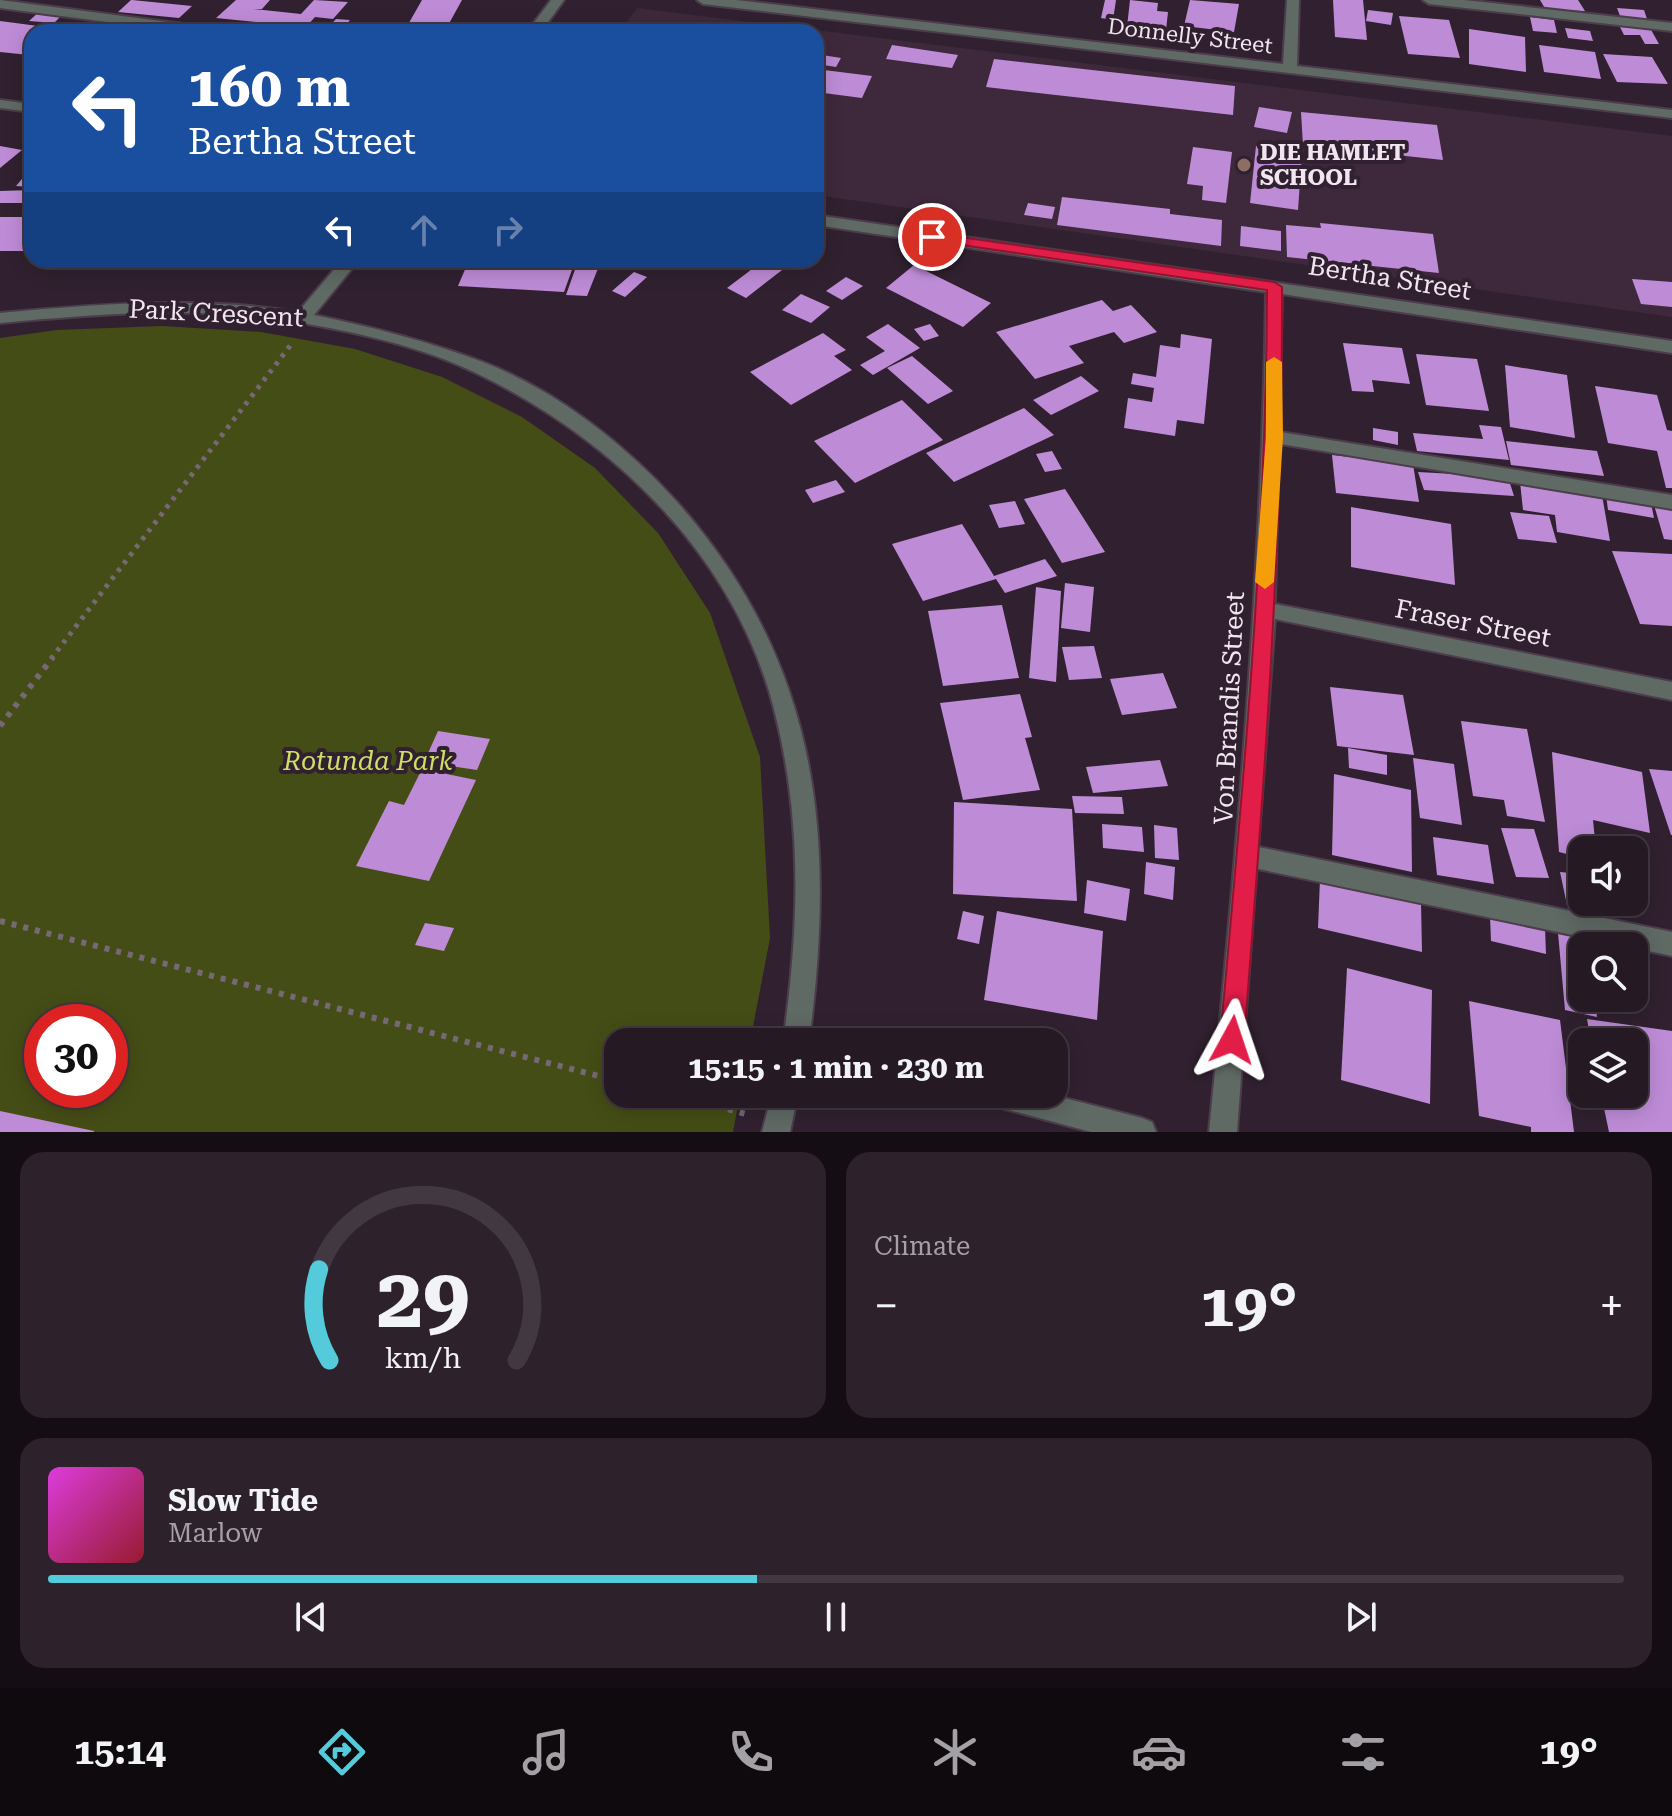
<!DOCTYPE html>
<meta charset="utf-8">
<style>
:root{--surface:#251924;--page:#2d222c;--text:#f1f3f6;--muted:#a3a0a6;--line:#423841;--accent:#53cbda}
body{margin:0;font-family:"Roboto Serif",serif;background:var(--page);color:var(--text);height:100vh;display:flex;flex-direction:column;font-size:30px;white-space:nowrap}
*{box-sizing:border-box;margin:0}
p{font-size:26px;color:var(--muted)}
.icon{flex:none;width:44px;height:44px;fill:none;stroke:currentColor;stroke-width:2;stroke-linecap:round;stroke-linejoin:round}
.map{position:relative;height:1132px;overflow:hidden}
.sheet{display:flex;flex-direction:column;gap:20px;padding:20px;background:#140e14;flex:1}
.sheet>*{flex:none}
.banner{position:absolute;left:24px;top:24px;width:800px;height:244px;border-radius:24px;box-shadow:0 4px 20px #0003,0 0 0 2px var(--line);background:#1a4fa0;color:#fff;overflow:hidden}
.tools{position:absolute;left:1568px;top:836px;display:grid;gap:16px}
.tools a{display:grid;place-items:center;width:80px;height:80px;border-radius:16px;background:var(--surface);box-shadow:0 4px 20px #0003,0 0 0 2px var(--line);font-size:40px}
.speed{position:absolute;left:24px;top:1004px;display:flex;gap:16px;font-size:40px;font-weight:700;text-align:center}
.speed>*{display:grid;place-content:center;width:104px;height:104px;border-radius:50%;background:var(--surface);box-shadow:0 4px 20px #0003,0 0 0 2px var(--line);line-height:1}
.speed .limit{border:12px solid #d22;background:#fff;color:#111}
.pin{position:absolute;display:grid;place-items:center;width:68px;height:68px;color:#fff;margin:-34px;border:4px solid #fff;border-radius:50%;box-shadow:0 2px 8px #0007}
.me{position:absolute;width:88px;margin:-44px;rotate:5deg;stroke-linejoin:round;filter:drop-shadow(0 0 6px #0008)}
.turn{display:flex;align-items:center;gap:28px;height:168px;padding:0 32px;font-size:36px}
.turn .icon{width:104px;height:104px;stroke-width:2.5}
.turn b{display:block;font-size:56px;line-height:68px}
.lanes{display:flex;align-items:center;height:76px;padding:0 32px;background:#0003;justify-content:center;gap:40px;direction:ltr}
.lanes .off{opacity:.35}
.big{font-size:60px;font-weight:700;line-height:1.1}
.sheet .tile{flex:1;display:flex;flex-direction:column;justify-content:center;gap:12px;min-width:0;padding:0 28px;border-radius:24px;background:var(--page)}
.sheet .dial{align-items:center;gap:0}
.dial svg{height:208px;overflow:visible;fill:none;stroke:var(--line);stroke-width:7;stroke-linecap:round;text-anchor:middle}
.dial text{fill:var(--text);stroke:none}
.song{display:flex;align-items:center;gap:24px}
.cover{width:96px;height:96px;border-radius:12px;background:linear-gradient(135deg,hsl(300 70% 55%),hsl(350 70% 35%))}
.played{height:8px;border-radius:4px;background:linear-gradient(90deg,var(--accent) 45%,var(--line) 45%)}
.keys{display:flex;justify-content:space-around;direction:ltr}
.heat{display:flex;justify-content:space-between;align-items:center;font-size:44px;direction:ltr}
.sheet .tiles{flex:1;display:grid;gap:20px;grid-template-columns:1fr 1fr}
.tile:last-child{grid-column:span 2}
.trip{position:absolute;left:604px;top:1028px;width:464px;height:80px;border-radius:24px;background:var(--surface);box-shadow:0 4px 20px #0003,0 0 0 2px var(--line);font-weight:700;line-height:80px;text-align:center}
.dock{display:flex;height:128px;justify-content:space-around;align-items:center;background:#0f0a0e;color:var(--muted)}
.dock .icon{width:56px;height:56px}
.dock .active{color:var(--accent)}
.dock b{font-size:36px;color:var(--text)}
.map>svg:first-child{display:block}
.built{fill:#3e293c}
.green{fill:#454d16;fill-rule:evenodd}
.building{fill:#be8cd7}
.lines{fill:none;stroke-linecap:round;stroke-linejoin:round}
.service-casing{stroke:#4c3d4b;stroke-width:4}
.minor-casing{stroke:#4c3d4b;stroke-width:4}
.path-far1{stroke:#766875;stroke-width:5;stroke-dasharray:4 6;stroke-linecap:butt}
.path{stroke:#766875;stroke-width:6;stroke-dasharray:5 7;stroke-linecap:butt}
.service{fill:#606a65;fill-rule:evenodd}
.minor{fill:#606a65;fill-rule:evenodd}
.route{fill:#e11d48;stroke:#92132f;stroke-width:2}
.slow{fill:#f59e0b}
.education-dot{fill:#8d6e63;stroke:#312130;stroke-width:3}
.labels{text-anchor:middle;dominant-baseline:central;stroke-width:8;stroke-linejoin:round;paint-order:stroke}
.far-street-label{font-size:22px;fill:#f1e6f0;stroke:#312130}
.far-poi-label{font-size:22px;font-weight:bold;fill:#f1e6f0;stroke:#312130;text-anchor:start}
.street-label{font-size:26px;fill:#f1e6f0;stroke:#312130}
.park-label{font-size:26px;font-style:italic;fill:#cddf64;stroke:#312130}
</style>
<div class="map">
<svg width="1672" height="1132" viewBox="0 0 1672 1132">
<rect width="100%" height="100%" fill="#312130"/>
<!-- built -->
<path class="built" d="M 637,8 L 1672,136 L 1672,317 L 816,195 L 816,32 L 620,32 Z"/>
<!-- green -->
<path class="green" d="M 162,326 L 261,332 L 355,349 L 442,377 L 522,417 L 595,468 L 658,533 L 710,613 L 760,757 L 770,938 L 750,1042 L 618,1042 L 618,1094 L 740,1094 L 733,1132 L 0,1132 L 0,338 L 57,330 ZM 42,1022 L 110,1022 L 110,1090 L 42,1090 Z"/>
<!-- building -->
<path class="building" d="M 131,0 L 132,0 L 192,6 L 179,18 L 118,12 Z
M 236,0 L 270,0 L 262,9 L 253,9 L 301,14 L 314,0 L 348,2 L 333,19 L 315,17 L 306,27 L 216,18 Z
M 422,0 L 462,0 L 446,29 L 406,28 Z
M 1105,0 L 1116,0 L 1113,20 L 1101,18 Z
M 1130,0 L 1158,3 L 1157,11 L 1168,12 L 1166,30 L 1127,27 Z
M 1190,0 L 1239,4 L 1234,32 L 1184,26 Z
M 1333,0 L 1363,0 L 1367,40 L 1335,37 Z
M 1540,0 L 1578,0 L 1585,11 L 1546,10 Z
M 1617,8 L 1644,10 L 1647,19 L 1620,16 Z
M 1368,10 L 1393,13 L 1391,25 L 1366,21 Z
M 40,11 L 64,13 L 54,23 L 29,21 Z
M 1399,16 L 1449,20 L 1460,58 L 1408,54 Z
M 1530,17 L 1554,20 L 1557,33 L 1533,31 Z
M 108,19 L 171,27 L 165,32 L 94,31 Z
M 336,19 L 350,20 L 340,32 L 325,31 Z
M 0,21 L 61,29 L 58,32 L 32,32 L 29,55 L 0,52 Z
M 675,26 L 715,30 L 714,32 L 672,32 Z
M 1620,27 L 1650,28 L 1659,44 L 1645,44 L 1640,35 L 1624,35 Z
M 1565,28 L 1590,31 L 1593,41 L 1568,38 Z
M 1469,29 L 1525,37 L 1526,72 L 1469,64 Z
M 892,45 L 958,55 L 952,68 L 886,59 Z
M 1539,45 L 1595,52 L 1601,79 L 1544,72 Z
M 1603,54 L 1652,57 L 1668,84 L 1617,82 Z
M 822,55 L 841,58 L 836,67 L 817,64 Z
M 994,59 L 1235,86 L 1233,115 L 986,87 Z
M 816,69 L 872,76 L 862,98 L 816,92 Z
M 1259,107 L 1292,112 L 1287,133 L 1254,127 Z
M 1301,112 L 1437,125 L 1443,160 L 1303,145 Z
M 0,146 L 22,150 L 0,168 Z
M 1256,146 L 1302,152 L 1298,210 L 1250,203 Z
M 1193,147 L 1232,152 L 1226,203 L 1202,200 L 1203,186 L 1187,184 Z
M 32,167 L 32,187 L 16,186 Z
M 32,190 L 32,203 L 0,203 L 0,191 Z
M 1062,197 L 1170,209 L 1170,214 L 1222,220 L 1221,246 L 1057,225 Z
M 1028,203 L 1055,207 L 1052,219 L 1024,215 Z
M 0,217 L 32,217 L 32,245 L 28,251 L 0,251 Z
M 1320,223 L 1433,234 L 1439,273 L 1287,257 L 1286,225 L 1321,228 Z
M 1241,226 L 1281,231 L 1281,251 L 1240,246 Z
M 469,260 L 547,260 L 545,265 L 573,267 L 564,292 L 458,286 Z
M 764,260 L 795,260 L 746,298 L 727,288 Z
M 577,264 L 599,266 L 587,296 L 566,295 Z
M 914,265 L 991,303 L 963,327 L 886,288 Z
M 634,272 L 647,277 L 625,297 L 612,291 Z
M 846,277 L 863,286 L 842,300 L 826,291 Z
M 1632,279 L 1672,282 L 1672,307 L 1641,304 Z
M 801,294 L 830,307 L 811,323 L 782,310 Z
M 1102,300 L 1113,311 L 1131,305 L 1157,332 L 1124,343 L 1114,332 L 1069,346 L 1084,363 L 1035,379 L 996,332 Z
M 888,324 L 920,348 L 873,375 L 860,365 L 885,351 L 866,337 Z
M 930,324 L 939,336 L 924,341 L 914,329 Z
M 823,333 L 846,350 L 834,356 L 852,370 L 791,405 L 750,372 Z
M 1181,334 L 1212,339 L 1204,424 L 1177,420 L 1175,436 L 1124,428 L 1128,398 L 1152,402 L 1154,388 L 1131,384 L 1133,373 L 1156,377 L 1160,345 L 1180,348 Z
M 1343,343 L 1402,348 L 1410,384 L 1372,380 L 1374,392 L 1352,391 Z
M 1416,354 L 1477,359 L 1489,411 L 1426,405 Z
M 912,356 L 953,391 L 928,404 L 887,368 Z
M 1505,365 L 1567,375 L 1575,438 L 1510,427 Z
M 1081,376 L 1099,391 L 1051,415 L 1033,400 Z
M 1595,386 L 1657,395 L 1667,430 L 1672,431 L 1672,488 L 1666,488 L 1657,451 L 1608,443 Z
M 902,400 L 943,440 L 855,483 L 814,441 Z
M 1024,408 L 1054,435 L 954,482 L 926,453 Z
M 1479,425 L 1501,427 L 1509,460 L 1417,451 L 1413,433 L 1483,439 Z
M 1373,428 L 1398,432 L 1398,445 L 1373,440 Z
M 1506,441 L 1597,451 L 1604,476 L 1511,465 Z
M 1052,451 L 1062,469 L 1045,472 L 1036,454 Z
M 1332,455 L 1413,464 L 1419,502 L 1336,493 Z
M 1418,472 L 1508,477 L 1514,496 L 1424,490 Z
M 836,480 L 845,492 L 813,503 L 805,490 Z
M 1520,482 L 1602,495 L 1610,541 L 1557,532 L 1555,515 L 1523,510 Z
M 1065,489 L 1105,552 L 1062,563 L 1024,499 Z
M 1606,495 L 1651,503 L 1654,518 L 1608,510 Z
M 1015,501 L 1025,524 L 999,528 L 989,505 Z
M 1654,505 L 1672,507 L 1672,540 L 1664,539 Z
M 1351,507 L 1451,524 L 1455,585 L 1351,567 Z
M 1510,512 L 1549,516 L 1557,543 L 1518,539 Z
M 962,524 L 994,576 L 1045,559 L 1057,576 L 1005,593 L 996,579 L 923,601 L 892,544 Z
M 1612,551 L 1672,554 L 1672,626 L 1640,624 Z
M 1065,583 L 1094,587 L 1090,632 L 1061,628 Z
M 1036,587 L 1061,591 L 1056,682 L 1029,678 Z
M 1002,605 L 1019,678 L 943,686 L 928,611 Z
M 1094,646 L 1102,678 L 1069,680 L 1062,647 Z
M 1163,673 L 1177,708 L 1122,715 L 1110,679 Z
M 1330,687 L 1403,695 L 1414,755 L 1337,746 Z
M 1020,694 L 1032,737 L 1025,738 L 1040,790 L 963,800 L 940,703 Z
M 1461,721 L 1527,729 L 1545,822 L 1507,816 L 1504,800 L 1473,796 Z
M 438,731 L 490,739 L 477,770 L 424,762 Z
M 1348,748 L 1387,755 L 1387,775 L 1349,768 Z
M 1552,752 L 1642,772 L 1650,833 L 1593,820 L 1596,850 L 1582,850 L 1582,858 L 1559,852 Z
M 1413,758 L 1454,764 L 1462,825 L 1420,818 Z
M 1160,760 L 1168,786 L 1093,793 L 1086,767 Z
M 422,769 L 476,780 L 429,881 L 356,866 L 389,801 L 404,805 Z
M 1649,769 L 1672,771 L 1672,835 L 1671,835 Z
M 1334,774 L 1411,790 L 1412,872 L 1332,855 Z
M 1072,796 L 1122,797 L 1124,814 L 1075,813 Z
M 954,802 L 1072,809 L 1077,901 L 953,894 Z
M 1102,824 L 1142,827 L 1144,852 L 1103,848 Z
M 1154,825 L 1177,828 L 1179,860 L 1155,858 Z
M 1501,828 L 1534,829 L 1549,878 L 1516,877 Z
M 1433,837 L 1488,845 L 1494,884 L 1437,875 Z
M 1146,862 L 1175,867 L 1173,900 L 1144,894 Z
M 1560,872 L 1582,874 L 1582,902 L 1634,902 L 1635,881 L 1644,914 L 1567,905 Z
M 1320,879 L 1421,902 L 1422,952 L 1318,928 Z
M 1087,880 L 1130,889 L 1126,921 L 1084,913 Z
M 963,911 L 984,916 L 979,944 L 957,939 Z
M 997,911 L 1103,931 L 1097,1020 L 984,1000 Z
M 1490,916 L 1545,928 L 1546,954 L 1491,941 Z
M 425,923 L 454,928 L 444,951 L 415,945 Z
M 1558,933 L 1610,945 L 1582,946 L 1582,998 L 1595,998 L 1597,1017 L 1565,1010 Z
M 1347,968 L 1432,990 L 1430,1104 L 1341,1080 Z
M 1469,1001 L 1560,1020 L 1574,1132 L 1531,1132 L 1531,1127 L 1479,1116 Z
M 1587,1019 L 1672,1031 L 1672,1132 L 1609,1132 L 1601,1094 L 1634,1094 L 1634,1042 L 1591,1042 Z
M 0,1111 L 94,1131 L 94,1132 L 0,1132 Z"/>
<g class="lines">
<!-- service casing -->
<g class="service-casing">
<path id="service" d="M 0,0 L 214,28 L 221,32 L 184,32 L 0,8 Z
M 1423,0 L 1464,0 L 1672,23 L 1672,31 L 1429,4 Z
M 1274,431 L 1672,495 L 1672,509 L 1268,442 L 1265,437 Z
M 1249,845 L 1672,932 L 1672,956 L 1249,867 L 1241,863 L 1237,856 L 1241,849 Z"/>
</g>
<!-- minor casing -->
<g class="minor-casing">
<path id="minor" d="M 551,0 L 564,0 L 541,32 L 527,32 Z
M 697,0 L 736,0 L 1283,64 L 1287,0 L 1299,0 L 1297,66 L 1672,110 L 1672,118 L 703,4 Z
M 0,100 L 32,104 L 32,112 L 0,108 Z
M 816,215 L 1672,341 L 1672,353 L 1282,294 L 1275,604 L 1672,682 L 1672,700 L 1275,619 L 1237,1132 L 1209,1132 C 1237,851 1262,573 1266,292 L 816,225 Z
M 342,260 L 359,260 L 314,315 C 372,327 427,341 483,362 C 557,391 625,444 678,503 C 820,664 836,837 809,1042 L 783,1042 C 799,928 803,822 774,709 C 735,557 614,439 476,373 C 420,346 356,332 296,322 C 198,306 98,314 0,323 L 0,313 C 99,304 199,296 298,312 Z
M 772,1094 L 798,1094 L 790,1132 L 762,1132 Z
M 985,1094 L 1049,1094 L 1142,1118 L 1152,1122 L 1156,1132 L 1091,1132 L 998,1107 L 989,1103 Z"/>
</g>
<!-- path-far1 -->
<path class="path-far1" d="M 51,659 L 293,342"/>
<!-- path -->
<path class="path" d="M 0,726 L 53,657
M 0,921 L 618,1081
M 670,1094 L 746,1114"/>
<!-- service -->
<use href="#service" class="service"/>
<!-- minor -->
<use href="#minor" class="minor"/>
</g>
<!-- route -->
<path class="route" d="M 932,233 L 1274,282 L 1282,287 C 1283,539 1264,789 1244,1040 L 1240,1048 L 1232,1052 L 1223,1048 L 1220,1040 C 1243,790 1266,541 1267,290 L 927,240 L 927,234 Z"/>
<!-- slow -->
<path class="slow" d="M 1274,357 L 1282,362 L 1283,437 L 1274,582 L 1265,589 L 1255,582 L 1266,437 L 1266,362 Z"/>
<!-- markers -->
<circle class="education-dot" cx="1244" cy="165" r="8"/>
<g class="labels">
<!-- far-street labels -->
<g class="far-street-label">
<text transform="translate(1190 36) rotate(7)">Donnelly Street</text>
</g>
<!-- far-poi labels -->
<g class="far-poi-label">
<text x="1260" y="152">DIE HAMLET<tspan x="1260" dy="25">SCHOOL</tspan></text>
</g>
<!-- street labels -->
<g class="street-label">
<text transform="translate(1390 278) rotate(9)">Bertha Street</text>
<text transform="translate(216 313) rotate(3)">Park Crescent</text>
<text transform="translate(1473 623) rotate(11)">Fraser Street</text>
<text transform="translate(1229 708) rotate(-87)">Von Brandis Street</text>
</g>
<!-- park labels -->
<g class="park-label">
<text x="368" y="761">Rotunda Park</text>
</g>
</g>
</svg>
<div class="tools">
<a><svg class="icon" aria-label="sound" viewBox="0 0 24 24"><path d="M4 9h4l5-4v14l-5-4H4zM17 9q2 3 0 6"/></svg></a>
<a><svg class="icon" aria-label="search" viewBox="0 0 24 24"><circle cx="10" cy="10" r="6"/><path d="M15 15l6 6"/></svg></a>
<a><svg class="icon" aria-label="layers" viewBox="0 0 24 24"><path d="M12 4l9 5-9 5-9-5zM3 14l9 5 9-5"/></svg></a>
</div>
<div class="speed"><div class="limit">30</div></div>
<div class="pin" style="left:932px;top:237px;background:#d93025"><svg class="icon" aria-label="arrive" viewBox="0 0 24 24"><path d="M6 21V4h12l-3 4 3 4H6"/></svg></div>
<svg class="me" style="left:1232px;top:1040px" viewBox="-20 -20 40 40"><path d="M0-17L14 15 0 8-14 15z" fill="#e11d48" stroke="#fff" stroke-width="4"/></svg>
<div class="trip">15:15 · 1 min · 230 m</div>
<div class="banner">
<div class="turn"><svg class="icon" aria-label="left" viewBox="0 0 24 24"><path d="M17 20v-9H6M10 6l-5 5 5 5"/></svg><div><b>160 m</b>Bertha Street</div></div>
<div class="lanes"><svg class="icon" aria-label="left" viewBox="0 0 24 24"><path d="M17 20v-9H6M10 6l-5 5 5 5"/></svg><svg class="icon off" aria-label="ahead" viewBox="0 0 24 24"><path d="M12 20V5M6 11l6-6 6 6"/></svg><svg class="icon off" aria-label="right" viewBox="0 0 24 24"><path d="M7 20v-9h11M14 6l5 5-5 5"/></svg></div>
</div>
</div>
<section class="sheet">
<div class="tiles">
<div class="tile dial"><svg viewBox="0 0 100 80">
<path d="M14 69A42 42 0 1 1 86 69"/>
<path d="M14 69A42 42 0 0 1 10 34" stroke="#53cbda"/>
<text x="50" y="56" font-size="32" font-weight="700">29</text>
<text x="50" y="72" font-size="11">km/h</text>
</svg></div>
<div class="tile"><p>Climate</p>
<div class="heat"><a>−</a><b class="big">19°</b><a>+</a></div>
</div>
<div class="tile">
<div class="song"><i class="cover"></i><div><b>Slow Tide</b><p>Marlow</p></div></div>
<div class="played"></div>
<div class="keys"><svg class="icon" aria-label="previous" viewBox="0 0 24 24"><path d="M18 5L8 12l10 7zM5 5v14"/></svg><svg class="icon" aria-label="pause" viewBox="0 0 24 24"><path d="M8 5v14M16 5v14"/></svg><svg class="icon" aria-label="next" viewBox="0 0 24 24"><path d="M6 5l10 7-10 7zM19 5v14"/></svg></div>
</div>
</div>
</section>
<nav class="dock">
<b>15:14</b>
<svg class="icon active" aria-label="directions" viewBox="0 0 24 24"><path d="M12 3l9 9-9 9-9-9zM9 14v-3h6M13 9l2 2-2 2"/></svg>
<svg class="icon" aria-label="music" viewBox="0 0 24 24"><path d="M9 18V5l10-2v13"/><circle cx="6" cy="18" r="3"/><circle cx="16" cy="16" r="3"/></svg>
<svg class="icon" aria-label="phone" viewBox="0 0 24 24"><path d="M5 4h4l2 5-3 2q2 4 5 5l2-3 5 2v4C11 20 4 13 5 4z"/></svg>
<svg class="icon" aria-label="climate" viewBox="0 0 24 24"><path d="M12 3v18M4 7l16 10M4 17L20 7"/></svg>
<svg class="icon" aria-label="car" viewBox="0 0 24 24"><path d="M5 17H2v-5l4-1 3-4h7l3 4 3 1v5h-3M9 17h6M6 11h13"/><circle cx="7" cy="17" r="2"/><circle cx="17" cy="17" r="2"/></svg>
<svg class="icon" aria-label="filters" viewBox="0 0 24 24"><path d="M4 7h16M4 17h16"/><circle cx="9" cy="7" r="2"/><circle cx="15" cy="17" r="2"/></svg>
<b>19°</b>
</nav>
